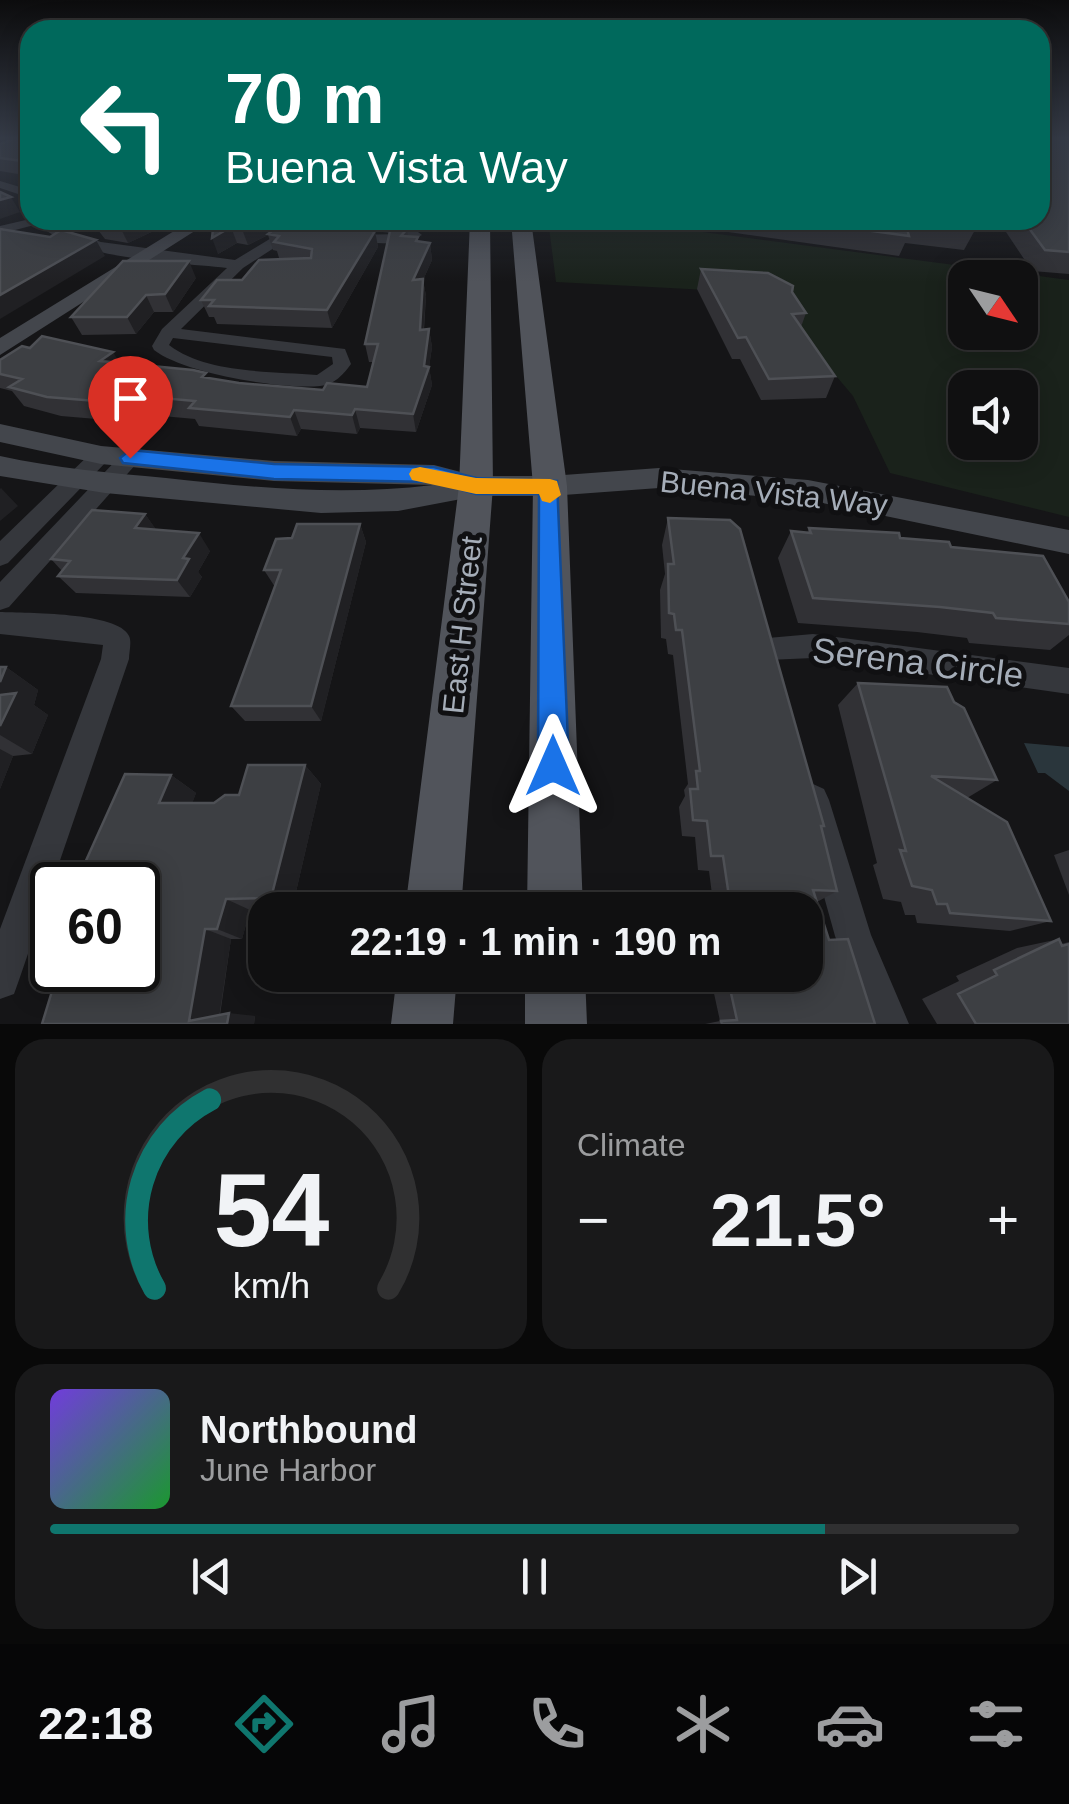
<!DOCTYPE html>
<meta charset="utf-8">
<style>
:root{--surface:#101011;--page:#19191a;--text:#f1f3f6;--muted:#9c9d9f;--line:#303031;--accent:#0f766e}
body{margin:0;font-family:Helvetica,sans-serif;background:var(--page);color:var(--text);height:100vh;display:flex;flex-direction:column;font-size:38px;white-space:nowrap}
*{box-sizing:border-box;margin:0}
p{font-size:32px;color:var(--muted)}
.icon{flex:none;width:55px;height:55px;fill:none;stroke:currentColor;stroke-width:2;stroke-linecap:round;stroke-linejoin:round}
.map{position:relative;height:1024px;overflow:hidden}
.panel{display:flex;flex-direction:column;gap:15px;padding:15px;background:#090909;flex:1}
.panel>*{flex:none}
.top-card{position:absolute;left:20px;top:20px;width:1030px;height:210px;border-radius:30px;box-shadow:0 5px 25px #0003,0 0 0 2px var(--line);background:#00695c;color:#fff;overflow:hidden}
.needle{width:65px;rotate:125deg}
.controls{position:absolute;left:948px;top:260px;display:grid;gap:20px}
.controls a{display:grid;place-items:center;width:90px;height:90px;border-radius:20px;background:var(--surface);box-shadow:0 5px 25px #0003,0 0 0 2px var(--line);font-size:50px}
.speed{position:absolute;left:30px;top:862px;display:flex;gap:20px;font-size:50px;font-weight:700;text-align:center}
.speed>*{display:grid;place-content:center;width:130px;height:130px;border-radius:50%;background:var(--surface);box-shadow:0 5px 25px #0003,0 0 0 2px var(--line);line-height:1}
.speed .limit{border:5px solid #111;border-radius:15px;background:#fff;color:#111}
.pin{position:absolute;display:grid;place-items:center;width:85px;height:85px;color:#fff;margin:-102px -42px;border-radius:50% 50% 50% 0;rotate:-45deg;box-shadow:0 0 10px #0007}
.pin .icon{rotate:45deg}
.me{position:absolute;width:110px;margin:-55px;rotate:0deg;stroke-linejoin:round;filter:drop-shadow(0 0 8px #0008)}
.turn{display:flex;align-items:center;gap:35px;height:210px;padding:0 40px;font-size:45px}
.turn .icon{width:130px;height:130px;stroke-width:2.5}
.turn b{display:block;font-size:70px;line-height:85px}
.big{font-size:75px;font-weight:800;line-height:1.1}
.panel .tile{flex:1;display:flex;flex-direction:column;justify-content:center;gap:15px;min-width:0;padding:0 35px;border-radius:30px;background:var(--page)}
.panel .dial{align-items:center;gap:0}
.dial svg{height:260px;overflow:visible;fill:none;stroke:var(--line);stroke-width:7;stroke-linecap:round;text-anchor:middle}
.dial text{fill:var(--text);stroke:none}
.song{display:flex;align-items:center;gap:30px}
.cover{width:120px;height:120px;border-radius:15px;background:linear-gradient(135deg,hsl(260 70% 55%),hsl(130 70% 35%))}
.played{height:10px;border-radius:5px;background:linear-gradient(90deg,var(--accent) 80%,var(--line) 80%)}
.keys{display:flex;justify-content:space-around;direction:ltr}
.heat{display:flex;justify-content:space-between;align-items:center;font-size:55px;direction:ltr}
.panel .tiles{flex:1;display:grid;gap:15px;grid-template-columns:1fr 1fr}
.tile:last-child{grid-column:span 2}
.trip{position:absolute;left:248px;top:892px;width:575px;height:100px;border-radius:30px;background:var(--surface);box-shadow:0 5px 25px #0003,0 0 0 2px var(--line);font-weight:800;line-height:100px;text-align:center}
.tabs{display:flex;height:160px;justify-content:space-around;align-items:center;background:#060607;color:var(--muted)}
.tabs .icon{width:70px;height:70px}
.tabs .on{color:var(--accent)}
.tabs b{font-size:45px;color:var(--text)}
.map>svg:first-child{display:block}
.green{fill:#1a221b;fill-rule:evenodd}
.water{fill:#2a363c}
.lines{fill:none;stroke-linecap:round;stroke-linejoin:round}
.street{fill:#35373c;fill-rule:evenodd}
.secondary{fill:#43464c;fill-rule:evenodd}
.primary{fill:#51545b;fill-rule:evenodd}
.wall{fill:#313135}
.shaded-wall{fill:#202023}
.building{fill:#3d3f43;stroke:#4e5055;stroke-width:2.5}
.route{fill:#1a73e8;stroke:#114b97;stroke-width:2.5}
.slow{fill:#f59e0b}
.labels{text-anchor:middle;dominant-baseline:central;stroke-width:10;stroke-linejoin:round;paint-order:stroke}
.street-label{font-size:30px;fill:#a5adb8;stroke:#101012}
.near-street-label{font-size:35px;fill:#a5adb8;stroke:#101012}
</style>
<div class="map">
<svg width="1069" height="1024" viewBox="0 0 1069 1024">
<rect width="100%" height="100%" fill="#151517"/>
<!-- green -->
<path class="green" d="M 548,220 L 611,220 L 1069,280 L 1069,517 L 890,473 L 853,396 L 766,293 L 556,282 ZM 965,278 L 1020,278 L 1020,332 L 965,332 ZM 965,388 L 1020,388 L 1020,442 L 965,442 Z"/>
<!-- water -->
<path class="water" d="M 1024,743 L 1069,747 L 1069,791 L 1045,773 L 1038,773 Z"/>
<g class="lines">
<!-- street -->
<path class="street" d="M 0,181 L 30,190 L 30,198 L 0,188 Z
M 30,219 L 48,220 L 57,227 L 101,242 L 235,260 L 301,220 L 410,226 L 422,235 L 404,244 L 349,242 L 342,238 L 344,235 L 407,234 L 308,226 L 243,268 L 181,329 L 345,349 L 351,364 C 344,374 334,385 320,386 C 282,390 183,373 154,350 L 152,346 L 162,329 L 227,268 C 175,262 77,260 38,224 L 0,234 L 0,226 ZM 173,338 L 332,357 L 333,364 L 317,375 C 271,371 207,374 169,345 Z
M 101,448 L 111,455 L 108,460 L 8,563 L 0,566 L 0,541 L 94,450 Z
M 130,451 L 140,458 L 137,463 L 9,607 L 0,610 L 0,582 L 123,453 Z
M 0,612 C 25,613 119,612 129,636 C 132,642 129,652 129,659 L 19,980 L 14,994 L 0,999 L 0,929 L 101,659 L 103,645 L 0,634 Z
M 813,634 L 1069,668 L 1069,694 L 813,658 L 767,660 L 757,657 L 753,648 L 757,639 Z
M 813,784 L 824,789 L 829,800 L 871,935 L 909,1024 L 869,1024 L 835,936 L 797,800 L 802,789 Z"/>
<!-- secondary -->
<path class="secondary" d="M 192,220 L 212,220 L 0,355 L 0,338 Z
M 0,424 L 101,446 L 274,461 L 434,465 L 476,476 L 550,476 L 659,468 L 808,480 L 1069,530 L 1069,554 L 808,500 L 659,488 L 550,496 L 477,496 L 398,511 L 321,513 L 105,493 L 0,476 L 0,456 C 55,468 111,473 166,478 C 256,488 343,496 433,485 L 274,481 L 101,464 L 0,442 Z"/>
<!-- primary -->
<path class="primary" d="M 470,220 L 490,220 L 493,486 L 461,910 L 405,910 L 459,486 Z
M 511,220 L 531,220 L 567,486 L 583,910 L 527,910 L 533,486 Z
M 397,975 L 457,975 L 453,1024 L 391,1024 Z
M 525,975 L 585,975 L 587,1024 L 525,1024 Z"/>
</g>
<!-- wall -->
<path class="wall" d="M 0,138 L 30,138 L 30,176 L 0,171 Z
M 1069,138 L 1069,274 L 1032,271 L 998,220 L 1040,220 Z
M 86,220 L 177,220 L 128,243 L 105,239 L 94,225 Z
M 214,220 L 298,220 L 283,227 L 375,231 L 378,247 L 332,328 L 217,324 L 214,317 L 209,317 L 201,300 L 284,259 L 279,258 L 277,251 L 273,250 L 268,235 L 248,245 L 237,243 L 218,254 Z
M 399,220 L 433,220 L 423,231 L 412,223 Z
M 642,220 L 971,220 L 975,230 L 964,250 L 905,243 L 899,256 Z
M 407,229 L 408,236 L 419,242 L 430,243 L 432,260 L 423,280 L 426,296 L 424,330 L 429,329 L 432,347 L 429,367 L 432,385 L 416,432 L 360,428 L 357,434 L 301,429 L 297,436 L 199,426 L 195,419 L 140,414 L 132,422 L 61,416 L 24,406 L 12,391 L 0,388 L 0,360 L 120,363 L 239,383 L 323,390 L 367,387 L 374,362 L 369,362 L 365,344 Z
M 701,269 L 792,292 L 806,313 L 801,327 L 835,376 L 826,398 L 761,400 L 740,359 L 732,359 L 697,289 Z
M 196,278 L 173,312 L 154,312 L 136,334 L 82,335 L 71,317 Z
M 145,514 L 156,530 L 210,551 L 198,572 L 202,577 L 190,597 L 76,593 L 58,576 L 62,571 L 51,559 Z
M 668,518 L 824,826 L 821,829 L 837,891 L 817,902 L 829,940 L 875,1024 L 705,1024 L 720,1021 L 710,975 L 805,975 L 805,910 L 714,910 L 709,871 L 698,870 L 695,837 L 682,836 L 679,807 L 685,796 L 684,790 L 688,784 L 673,655 L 668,654 L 666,639 L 661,638 L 660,590 L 665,574 L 662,545 Z
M 360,524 L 366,542 L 321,721 L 245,721 L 231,706 L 275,587 L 264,570 L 292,538 Z
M 809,528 L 900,538 L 951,547 L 1069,602 L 1069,635 L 1050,650 L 969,643 L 967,638 L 917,632 L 798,623 L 778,558 L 791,531 L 807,533 Z
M 0,667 L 6,667 L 38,690 L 34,705 L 48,715 L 32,754 L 13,756 L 0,789 Z
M 858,683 L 954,702 L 997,780 L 967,798 L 1051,921 L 1010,931 L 917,923 L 915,915 L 905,915 L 901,902 L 883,899 L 873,865 L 877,863 L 838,705 Z
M 305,765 L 321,784 L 292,909 L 250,910 L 242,939 L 231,939 L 220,1015 L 255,1016 L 254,1024 L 42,1024 L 138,970 L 171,775 L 196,793 L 192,803 L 214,803 L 239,795 Z
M 1069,850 L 1069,895 L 1054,855 Z
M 1059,939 L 1061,944 L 1069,942 L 1069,1024 L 937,1024 L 922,999 L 959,981 L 956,976 L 1017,948 Z"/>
<!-- shaded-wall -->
<path class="shaded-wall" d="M 0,138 L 24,138 L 0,147 Z
M 11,197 L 20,212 L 0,219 L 0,200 Z
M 136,220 L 177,220 L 128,243 L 120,227 Z
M 261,220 L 298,220 L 248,245 L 242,229 Z
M 421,220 L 433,220 L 423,231 Z
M 231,227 L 237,243 L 218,254 L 212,238 Z
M 375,231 L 378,247 L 332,328 L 327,310 Z
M 96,240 L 105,256 L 0,319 L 0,295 Z
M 430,243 L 432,260 L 423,280 L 426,296 L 422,348 L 413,280 Z
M 189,261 L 196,278 L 173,312 L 165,294 Z
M 146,295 L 154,312 L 136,334 L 127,317 Z
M 429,329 L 432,347 L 429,367 L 432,385 L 416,432 L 413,414 L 424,366 Z
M 113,352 L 124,370 L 100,361 Z
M 128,395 L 140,414 L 132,422 L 121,403 Z
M 355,409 L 360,428 L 357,434 L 352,415 Z
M 294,410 L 301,429 L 297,436 L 290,417 Z
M 1,488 L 18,506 L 0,521 L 0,489 Z
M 145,514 L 158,532 L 135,528 Z
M 360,524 L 366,542 L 321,721 L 311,706 Z
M 199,533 L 210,551 L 198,572 L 202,577 L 190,597 L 177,580 L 183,558 Z
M 6,667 L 38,690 L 34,705 L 48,715 L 32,754 L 0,735 L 0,682 Z
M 0,749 L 13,756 L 0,789 Z
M 305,765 L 321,784 L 292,909 L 271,898 Z
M 171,775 L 196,793 L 186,821 L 159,803 Z
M 226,899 L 250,910 L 242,939 L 217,929 Z
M 205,929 L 231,939 L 218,1024 L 189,1021 Z
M 229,1013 L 255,1016 L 254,1024 L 227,1024 Z"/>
<!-- building -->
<path class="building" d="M 17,138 L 30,138 L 30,162 L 0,158 L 0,144 Z
M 1040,138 L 1069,138 L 1069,252 L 1045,250 L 1023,220 L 1040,220 Z
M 0,192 L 11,197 L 0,200 Z
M 94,220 L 136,220 L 120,227 L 97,223 Z
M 214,220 L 261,220 L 242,229 L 231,227 L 212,238 Z
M 791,220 L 971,220 L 975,230 L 905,222 L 909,236 Z
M 277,227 L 375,231 L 327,310 L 209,306 L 214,300 L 201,300 L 217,280 L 242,280 L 259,260 L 311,258 L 312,249 L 274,242 L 279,236 L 268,234 Z
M 0,229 L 50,237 L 61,230 L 96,240 L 0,295 Z
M 407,229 L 401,236 L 418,237 L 416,241 L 430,243 L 413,280 L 423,279 L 420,330 L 429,329 L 424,366 L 429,367 L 413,414 L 355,409 L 352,415 L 294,410 L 290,417 L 189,408 L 195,401 L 128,395 L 121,403 L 47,397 L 9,387 L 22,379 L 0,374 L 0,360 L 22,346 L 30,348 L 42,336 L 113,352 L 100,361 L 193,370 L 206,373 L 202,377 L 239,383 L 323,390 L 327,383 L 367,387 L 378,344 L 365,344 L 390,231 Z
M 123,261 L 189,261 L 165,294 L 146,295 L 127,317 L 71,317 Z
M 701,269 L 768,273 L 793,286 L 792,292 L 806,313 L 792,314 L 835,376 L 769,379 L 746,337 L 738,338 Z
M 92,510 L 145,514 L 135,528 L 199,533 L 183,558 L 189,559 L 177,580 L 58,576 L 70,561 L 51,559 Z
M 668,518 L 730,520 L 740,529 L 824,826 L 821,826 L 837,891 L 813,890 L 829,940 L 848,939 L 875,1024 L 722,1024 L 721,1021 L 737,1020 L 727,975 L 805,975 L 805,910 L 731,910 L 723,856 L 711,856 L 707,821 L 693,820 L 690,789 L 698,789 L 696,771 L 700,771 L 682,630 L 676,630 L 674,614 L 669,613 L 668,564 L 674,564 Z
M 297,524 L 360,524 L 311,706 L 231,706 L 281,570 L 264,570 L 276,539 L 292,538 Z
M 809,528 L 899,533 L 900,538 L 949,542 L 951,547 L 1043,556 L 1069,602 L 1069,624 L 996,618 L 993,613 L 940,607 L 813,598 L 791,531 L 811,533 Z
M 0,667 L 6,667 L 0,682 Z
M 858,683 L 947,687 L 954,702 L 964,708 L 997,780 L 931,776 L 1007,822 L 1051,921 L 950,913 L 947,904 L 937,904 L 932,890 L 912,886 L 900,850 L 906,851 Z
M 16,693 L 0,726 L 0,695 Z
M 248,765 L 305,765 L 271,898 L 226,899 L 217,929 L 205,929 L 189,1021 L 229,1013 L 227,1024 L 42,1024 L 56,978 L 86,973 L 88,970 L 138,970 L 138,885 L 75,885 L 125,774 L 171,775 L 159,803 L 214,803 L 225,795 L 239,795 Z
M 1059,939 L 1062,946 L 1069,944 L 1069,1024 L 976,1024 L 958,994 L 997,975 L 994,970 Z"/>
<!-- sky -->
<linearGradient id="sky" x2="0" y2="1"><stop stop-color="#0c0c0d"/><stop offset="0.49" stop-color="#353b47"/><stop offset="1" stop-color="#353b47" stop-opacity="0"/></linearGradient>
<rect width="1069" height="282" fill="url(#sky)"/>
<!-- route -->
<path class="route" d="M 130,450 L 274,464 L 434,467 L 476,478 L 557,481 L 569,766 L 564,777 L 553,781 L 542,777 L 538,766 L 539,494 L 476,494 L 434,482 L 274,479 L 123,463 L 120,458 Z"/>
<!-- slow -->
<path class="slow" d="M 420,467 L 476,478 L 550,479 L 557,481 L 561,495 L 550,503 L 542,501 L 539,494 L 476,494 L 412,480 L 409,474 L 412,469 Z"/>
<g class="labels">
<!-- street labels -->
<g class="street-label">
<text transform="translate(774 493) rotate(6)">Buena Vista Way</text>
<text transform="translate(462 625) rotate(-84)">East H Street</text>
</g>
<!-- near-street labels -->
<g class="near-street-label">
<text transform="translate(918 662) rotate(7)">Serena Circle</text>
</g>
</g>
</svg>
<div class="controls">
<a><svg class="needle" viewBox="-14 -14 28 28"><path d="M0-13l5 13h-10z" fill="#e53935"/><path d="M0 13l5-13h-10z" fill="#9c9d9f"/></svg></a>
<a><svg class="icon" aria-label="sound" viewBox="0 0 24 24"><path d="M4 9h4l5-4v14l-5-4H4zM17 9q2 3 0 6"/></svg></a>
</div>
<div class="speed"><div class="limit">60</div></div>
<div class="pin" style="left:130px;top:458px;background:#d93025"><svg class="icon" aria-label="arrive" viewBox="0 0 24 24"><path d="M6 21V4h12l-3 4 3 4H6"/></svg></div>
<svg class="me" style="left:553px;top:766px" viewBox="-20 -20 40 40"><path d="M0-17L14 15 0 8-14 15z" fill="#1a73e8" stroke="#fff" stroke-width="4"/></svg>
<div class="trip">22:19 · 1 min · 190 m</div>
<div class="top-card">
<div class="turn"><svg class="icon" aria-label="left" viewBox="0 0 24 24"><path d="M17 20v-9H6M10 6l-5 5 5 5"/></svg><div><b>70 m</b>Buena Vista Way</div></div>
</div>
</div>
<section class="panel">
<div class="tiles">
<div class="tile dial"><svg viewBox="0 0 100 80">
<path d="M14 69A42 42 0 1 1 86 69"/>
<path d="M14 69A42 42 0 0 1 31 11" stroke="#0f766e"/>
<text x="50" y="56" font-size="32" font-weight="700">54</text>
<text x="50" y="72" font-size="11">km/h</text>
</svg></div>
<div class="tile"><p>Climate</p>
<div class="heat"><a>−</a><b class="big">21.5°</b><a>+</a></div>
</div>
<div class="tile">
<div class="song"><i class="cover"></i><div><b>Northbound</b><p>June Harbor</p></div></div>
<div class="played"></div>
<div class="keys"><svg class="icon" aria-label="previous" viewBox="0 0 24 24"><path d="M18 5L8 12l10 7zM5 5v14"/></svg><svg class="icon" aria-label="pause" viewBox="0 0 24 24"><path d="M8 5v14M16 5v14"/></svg><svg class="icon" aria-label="next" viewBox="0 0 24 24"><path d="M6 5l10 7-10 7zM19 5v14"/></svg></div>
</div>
</div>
</section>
<nav class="tabs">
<b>22:18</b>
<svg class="icon on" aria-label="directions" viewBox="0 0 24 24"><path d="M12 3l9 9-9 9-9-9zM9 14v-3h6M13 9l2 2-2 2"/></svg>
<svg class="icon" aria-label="music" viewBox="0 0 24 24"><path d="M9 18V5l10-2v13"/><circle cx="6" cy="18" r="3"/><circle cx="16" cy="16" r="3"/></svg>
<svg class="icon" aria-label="phone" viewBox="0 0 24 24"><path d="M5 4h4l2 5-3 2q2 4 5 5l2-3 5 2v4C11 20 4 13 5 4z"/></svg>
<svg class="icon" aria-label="climate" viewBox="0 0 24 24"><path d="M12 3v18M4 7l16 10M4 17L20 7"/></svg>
<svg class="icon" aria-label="car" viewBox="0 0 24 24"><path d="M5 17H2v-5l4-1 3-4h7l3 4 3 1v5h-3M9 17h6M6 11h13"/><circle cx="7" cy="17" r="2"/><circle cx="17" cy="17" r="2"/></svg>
<svg class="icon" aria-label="filters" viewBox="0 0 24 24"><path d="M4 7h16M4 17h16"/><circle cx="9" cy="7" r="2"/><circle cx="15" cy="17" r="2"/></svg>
</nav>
